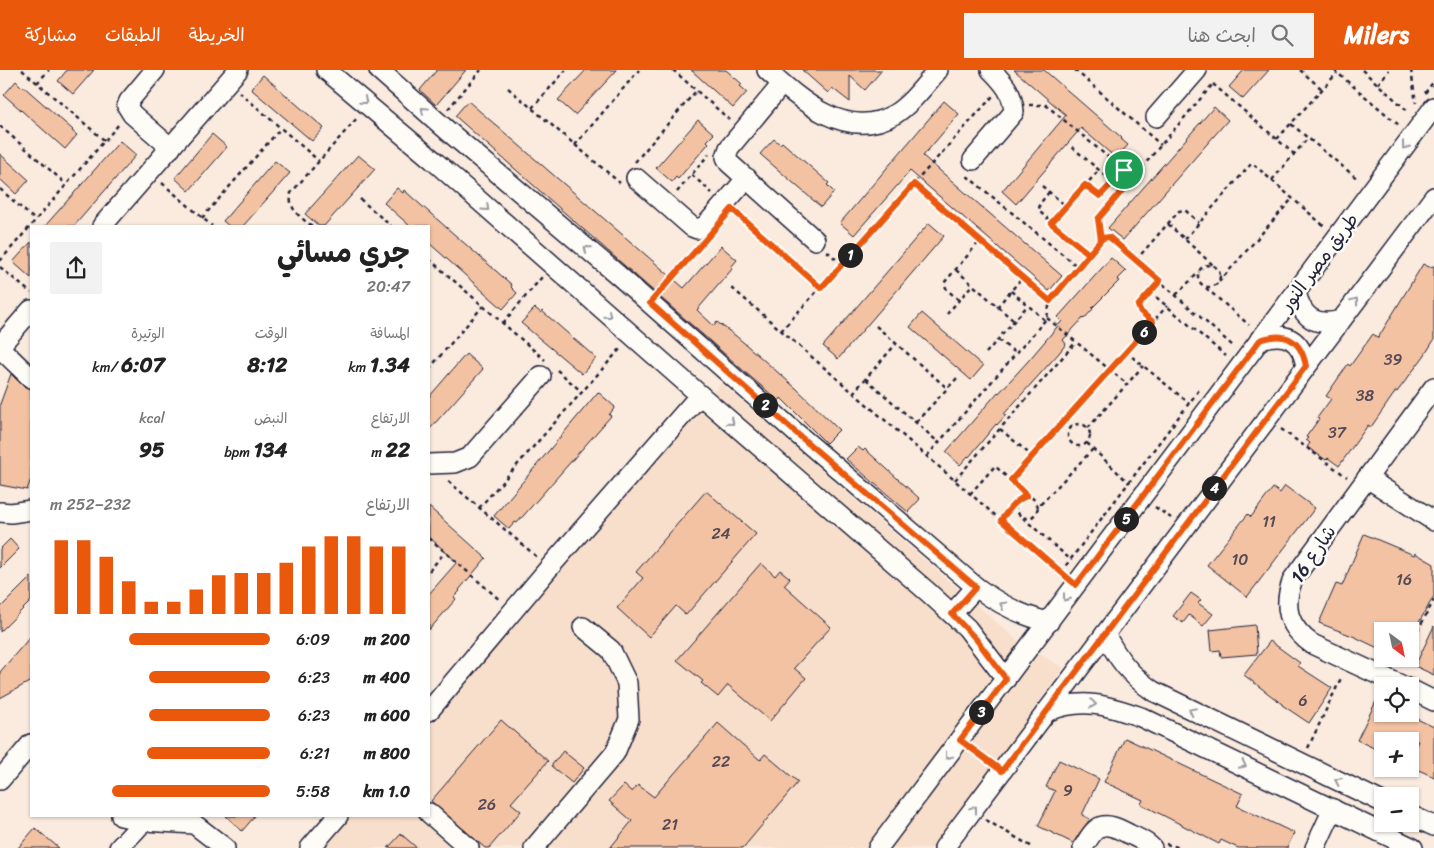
<!DOCTYPE html>
<html lang="ar">
<head>
<meta charset="utf-8">
<style>
	body { margin:0; font-family:Sriracha,"Playpen Sans Arabic",sans-serif; background:#f2f2f2; color:#222; direction:rtl; height:100vh; display:flex; flex-direction:column; font-size:19px; white-space:nowrap }
	* { box-sizing:border-box; margin:0 }
	p { font-size:16px; color:#767676 }
	.icon { flex:none; width:28px; height:28px; fill:none; stroke:currentColor; stroke-width:2; stroke-linecap:round; stroke-linejoin:round }
	.map { position:relative; flex:1; overflow:hidden; direction:ltr }
	.sheet { position:absolute; left:30px; top:155px; width:400px; height:592px; display:flex; flex-direction:column; background:#fff; border-radius:0px; box-shadow:0 1px 4px #0004; direction:rtl }
	.sheet>* { flex:none }
	.needle { width:32px; rotate:147deg }
	.controls { position:absolute; left:1374px; top:552px; display:grid; gap:10px }
	.controls a { display:grid; place-items:center; width:45px; height:45px; border-radius:0px; background:#fff; box-shadow:0 1px 4px #0004; font-size:25px }
	.pin { position:absolute; display:grid; place-items:center; width:42px; height:42px; color:#fff; margin:-21px; border:2px solid #fff; border-radius:50%; box-shadow:0 1px 5px #0007 }
	.km { position:absolute; width:25px; height:25px; margin:-12px; border-radius:50%; background:#222; color:#fff; font-size:14px; line-height:25px; text-align:center }
	.round { display:grid; place-items:center; flex:none; width:52px; height:52px; border-radius:0px; background:#f2f2f2 }
	.summary { display:flex; align-items:center; justify-content:space-between; height:85px; padding:0 20px }
	h1 { font-size:28px; font-weight:700; line-height:38px }
	.figures { display:grid; grid-template-columns:repeat(3,1fr); gap:8px; height:85px; padding:5px 20px }
	.figures div { display:grid; align-content:center }
	.figures b { font-size:21px; font-weight:700 }
	.figures small { font-size:14px; font-weight:400 }
	.figures p { font-size:14px }
	.chart { height:140px; padding:10px 20px }
	.chart p { display:flex; justify-content:space-between }
	.chart svg { width:100%; height:90px; margin-top:5px; stroke:#ea580c; stroke-width:6 }
	ul { padding:0 20px; list-style:none; font-size:16px }
	li { display:grid; grid-template-columns:80px 60px 1fr; align-items:center; height:38px }
	li i { height:12px; border-radius:6px; background:#ea580c }
	header { display:flex; align-items:center; gap:30px; box-sizing:border-box; height:70px; padding:0 25px; background:#ea580c; color:#fff }
	header strong { font-size:24px }
	nav { display:flex; gap:28px; margin-inline-start:auto; font-size:18px }
	.search { width:350px; height:45px; background:#f2f2f2; display:flex; align-items:center; gap:12px; box-sizing:border-box; padding:0 18px; border-radius:0px; color:#767676; font-size:19px }
	.map>svg:first-child { display:block }
	.built { fill:#f8dfcc }
	.building { fill:#f3c2a3; stroke:#22223b }
	.lines { fill:none; stroke-linecap:round; stroke-linejoin:round }
	.minor-casing { stroke:#22223b; stroke-width:22 }
	.path { stroke:#22223b; stroke-width:2.5; stroke-dasharray:4 4; stroke-linecap:butt }
	.minor { stroke:#fdfcf7; stroke-width:19 }
	.oneway { stroke:#9a9aa2 }
	.route-casing { stroke:#fff; stroke-width:10 }
	.route { stroke:#ea580c; stroke-width:6 }
	.labels { text-anchor:middle; dominant-baseline:central; stroke-width:5; stroke-linejoin:round; paint-order:stroke }
	.number-label { font-size:16px; fill:#564a55 }
	.street-label { font-size:19px; fill:#22223b; stroke:#fdfcf7 }
</style>
</head>
<body>
<header>
<strong>Milers</strong>
<div class="search"><svg class="icon" aria-label="search" viewBox="0 0 24 24"><circle cx="10" cy="10" r="6"/><path d="M15 15l6 6"/></svg>ابحث هنا</div>
<nav><a>الخريطة</a><a>الطبقات</a><a>مشاركة</a></nav>
</header>
<div class="map">
<svg width="1434" height="778" viewBox="0 0 1434 778">
	<rect width="100%" height="100%" fill="#faebde"/>
	<filter id="ink" filterUnits="userSpaceOnUse"><feTurbulence type="fractalNoise" baseFrequency=".02" numOctaves="2"/><feDisplacementMap in="SourceGraphic" scale="10" xChannelSelector="R" yChannelSelector="G"/><feConvolveMatrix kernelMatrix="1 2 1 2 8 2 1 2 1" color-interpolation-filters="sRGB"/></filter>
	<g filter="url(#ink)">
		<!-- built -->
		<polygon class="built" points="721,313 1017,570 1063,598 937,778 316,778 344,746 429,746 429,649"/>
		<!-- building -->
		<g class="building">
			<polygon points="67,0 94,0 73,24 58,11"/>
			<polygon points="437,0 466,0 436,35 420,20"/>
			<polygon points="586,0 617,0 575,45 558,30"/>
			<polygon points="691,0 726,0 742,14 740,16 747,22 733,38"/>
			<polygon points="802,0 882,0 865,20 850,6 850,32 832,18 828,23"/>
			<polygon points="1014,0 1044,0 1122,68 1121,69 1128,75 1116,88 1081,58 1016,134 1002,121 1066,45"/>
			<polygon points="1244,0 1269,0 1243,29 1229,17"/>
			<polygon points="263,5 324,58 312,71 251,19"/>
			<polygon points="16,11 22,17 23,16 73,60 72,61 77,65 65,79 4,25"/>
			<polygon points="468,31 684,218 721,176 737,190 731,197 733,198 697,240 714,256 717,252 736,266 797,319 839,360 826,373 781,328 779,331 753,309 455,46"/>
			<polygon points="944,31 959,44 923,86 1062,206 1049,221 910,101 854,165 840,153"/>
			<polygon points="1214,37 1228,50 1123,170 1108,158"/>
			<polygon points="698,50 714,64 707,71 709,73 678,109 676,107 672,112 656,98"/>
			<polygon points="212,64 227,77 189,121 175,108"/>
			<polygon points="774,69 780,74 782,72 829,113 827,115 834,122 821,137 760,84"/>
			<polygon points="120,71 136,85 74,156 45,156"/>
			<polygon points="0,84 29,110 16,124 0,109"/>
			<polygon points="358,85 375,99 324,156 319,156 305,144"/>
			<polygon points="275,91 290,103 243,156 229,156 223,151"/>
			<polygon points="397,118 403,123 404,120 414,129 512,215 511,217 517,223 503,239 429,173 429,156 410,156 384,133"/>
			<polygon points="929,153 944,166 838,289 823,276"/>
			<polygon points="31,172 31,208 13,192"/>
			<polygon points="1111,188 1126,201 1117,210 1119,211 1092,238 1093,239 1084,249 1083,248 1063,270 1066,274 1059,283 1004,344 1006,345 997,355 996,354 969,387 968,386 960,395 946,382 998,322 999,323 1029,290 1062,251 1058,247"/>
			<polygon points="1423,194 1429,197 1434,196 1434,270 1424,286 1397,322 1396,321 1371,357 1368,355 1339,396 1328,388 1326,390 1307,377 1310,373 1306,370 1308,368 1306,367 1319,349 1317,348 1331,329 1326,326 1348,294 1350,296 1373,264 1378,268"/>
			<polygon points="535,238 541,243 542,241 596,288 582,304 521,253"/>
			<polygon points="922,243 983,296 971,310 910,257"/>
			<polygon points="466,284 483,299 429,360 429,327"/>
			<polygon points="11,304 23,316 31,319 31,409 27,420 0,415 0,334"/>
			<polygon points="598,322 615,337 609,345 611,346 517,453 515,452 509,459 494,446"/>
			<polygon points="858,377 863,381 865,379 920,429 908,442 846,389"/>
			<polygon points="1285,416 1315,438 1247,527 1207,495 1248,444 1251,447 1273,418 1280,423"/>
			<polygon points="706,421 756,464 686,545 676,536 649,567 617,538 643,508 636,502"/>
			<polygon points="429,437 486,488 459,520 460,521 454,527 456,529 429,560 429,524 457,492 429,467"/>
			<polygon points="1364,464 1414,485 1415,483 1434,494 1434,526 1414,561 1382,561 1382,580 1355,567 1319,553 1336,514 1342,516"/>
			<polygon points="10,469 19,479 0,498 0,479"/>
			<polygon points="761,493 775,506 780,500 790,508 784,515 831,557 794,598 806,608 770,651 728,615 718,627 701,613 703,611 677,590"/>
			<polygon points="31,507 31,531 0,562 0,538"/>
			<polygon points="1191,523 1201,530 1198,533 1213,544 1203,556 1189,545 1183,553 1173,546"/>
			<polygon points="1255,555 1257,584 1221,587 1220,580 1212,581 1210,560"/>
			<polygon points="1434,556 1434,605 1415,596"/>
			<polygon points="31,566 31,611 0,628 0,602"/>
			<polygon points="1270,571 1300,593 1298,596 1332,618 1309,653 1282,635 1282,634 1244,605"/>
			<polygon points="1382,619 1382,644 1406,644 1434,657 1434,707 1410,696 1410,688 1418,671 1382,671 1382,682 1357,670"/>
			<polygon points="501,650 548,691 511,733 521,741 489,778 485,778 431,731"/>
			<polygon points="718,653 760,690 765,684 798,712 743,778 610,778 632,751 609,731 624,715 632,722 638,715 654,727"/>
			<polygon points="1125,668 1243,724 1237,736 1294,763 1287,778 1238,778 1221,770 1219,774 1141,734 1143,730 1104,712"/>
			<polygon points="563,681 584,698 572,713 551,696"/>
			<polygon points="1059,690 1099,709 1082,745 1090,749 1073,773 1038,756 1055,721 1046,717"/>
			<polygon points="226,746 255,746 242,761"/>
			<polygon points="35,758 59,778 18,778"/>
			<polygon points="401,764 417,778 388,778"/>
		</g>
		<g class="lines">
			<!-- minor casing -->
			<g class="minor-casing">
				<g id="minor">
					<polyline points="155,0 129,31 127,36 132,44 171,78"/>
					<polyline points="326,0 433,90 700,325 929,523 967,558 1006,609"/>
					<path d="M379,0l69,61 170,144 177,157 181,155c23,17 45,29 73,35"/>
					<path d="M767,0c34,31 80,72 128,44 17,-11 30,-29 43,-44"/>
					<polyline points="782,14 729,78 726,87 729,93 815,170"/>
					<polyline points="1156,47 1197,0"/>
					<path d="M973,90l41,-48c-1,-19 -10,-29 -23,-42"/>
					<polyline points="636,108 692,157 697,159 705,156 747,108"/>
					<polyline points="102,156 238,0"/>
					<path d="M1296,222c6,26 19,35 45,28"/>
					<path d="M1260,269c26,-8 41,0 46,27"/>
					<polyline points="0,276 31,240"/>
					<polyline points="0,278 31,308"/>
					<polyline points="429,394 455,393 470,387 541,306"/>
					<polyline points="1367,408 1434,451"/>
					<polyline points="0,442 11,443 31,440"/>
					<polyline points="952,544 976,517"/>
					<path d="M1105,564c13,25 25,41 48,57l229,111"/>
					<path d="M1403,616l-91,-42c-24,-17 -30,-37 -19,-65l141,-192"/>
					<polyline points="1410,619 1434,631"/>
					<polyline points="429,641 549,498 700,325"/>
					<path d="M1046,642c36,-15 61,-7 95,5l272,131"/>
					<polyline points="0,710 31,674"/>
					<polyline points="429,743 469,778"/>
					<polyline points="1410,745 1434,756"/>
					<polyline points="121,746 144,751 194,754 225,778"/>
					<polyline points="119,778 144,751"/>
					<polyline points="310,778 338,746"/>
					<polyline points="534,778 615,683 629,649 627,613 611,580 583,557"/>
					<polyline points="878,778 1296,222 1434,37"/>
					<polyline points="944,778 1434,127"/>
					<path d="M1083,778c14,-25 20,-28 46,-14 8,4 17,7 23,14"/>
					<polyline points="1315,778 1333,739"/>
				</g>
			</g>
			<!-- path -->
			<g class="path">
				<polyline points="22,0 104,70"/>
				<polyline points="673,0 731,51"/>
				<polyline points="1075,0 1161,75"/>
				<polyline points="1300,0 1322,19"/>
				<polyline points="1334,0 1400,56"/>
				<polyline points="1362,0 1409,42"/>
				<polyline points="1411,0 1416,33"/>
				<polyline points="37,13 49,0"/>
				<polyline points="1213,14 1294,84"/>
				<polyline points="1378,14 1389,0"/>
				<polyline points="508,18 620,113"/>
				<polyline points="239,22 319,91"/>
				<polyline points="1425,23 1434,11"/>
				<polyline points="1029,35 1046,35 1133,108"/>
				<polyline points="532,38 566,0"/>
				<polyline points="448,39 481,0"/>
				<polyline points="1291,54 1359,110"/>
				<polyline points="0,56 66,114"/>
				<polyline points="1277,69 1337,3"/>
				<polyline points="575,75 639,0"/>
				<polyline points="1072,77 1113,112"/>
				<polyline points="635,92 696,21"/>
				<polyline points="692,105 712,123"/>
				<polyline points="967,106 1078,197"/>
				<polyline points="1272,110 1308,68"/>
				<polyline points="162,113 212,156"/>
				<polyline points="914,115 1050,231"/>
				<polyline points="1085,115 1100,126 1124,101"/>
				<polyline points="1042,116 1066,136"/>
				<polyline points="0,119 35,150"/>
				<polyline points="677,122 709,84"/>
				<polyline points="1049,122 1039,135 1040,142 1089,184"/>
				<polyline points="360,129 391,156"/>
				<polyline points="737,144 821,217"/>
				<polyline points="202,148 281,58"/>
				<polyline points="1052,153 1099,100"/>
				<polyline points="1168,154 1214,196"/>
				<path d="M312,156c-12,-9 -24,-17 -21,-33l67,-76"/>
				<polyline points="1101,169 1107,167 1111,168 1233,276"/>
				<polyline points="1185,169 1252,93 1324,156"/>
				<polyline points="827,181 841,194"/>
				<polyline points="429,189 545,290"/>
				<polyline points="1136,190 1179,141 1185,140 1199,153"/>
				<polyline points="0,191 120,53"/>
				<circle cx="1209" cy="206" r="11"/>
				<polyline points="0,197 31,223"/>
				<polyline points="956,200 1014,251"/>
				<polyline points="1219,212 1292,129"/>
				<polyline points="732,218 1062,503"/>
				<polyline points="1206,218 1249,255"/>
				<polyline points="660,221 701,174"/>
				<polyline points="1011,221 1045,250"/>
				<polyline points="1150,222 1226,286"/>
				<polyline points="1176,225 1199,202"/>
				<polyline points="959,230 947,220 944,213 980,171"/>
				<polyline points="997,237 1022,208"/>
				<polyline points="947,244 972,215"/>
				<polyline points="1047,248 1127,314"/>
				<polyline points="1153,252 1140,241 1139,236 1160,211"/>
				<polyline points="503,253 542,207"/>
				<polyline points="876,256 947,318"/>
				<polyline points="781,261 993,26"/>
				<polyline points="998,270 1016,283"/>
				<polyline points="1126,282 1189,333"/>
				<polyline points="986,283 1028,235"/>
				<polyline points="429,299 483,236"/>
				<polyline points="557,300 582,322"/>
				<polyline points="866,309 938,372"/>
				<polyline points="853,323 896,274"/>
				<polyline points="1065,350 1072,356"/>
				<polyline points="916,352 958,307"/>
				<circle cx="1079" cy="365" r="11"/>
				<polyline points="1088,358 1143,296"/>
				<polyline points="1000,359 1032,386"/>
				<polyline points="1281,359 1347,407"/>
				<polyline points="1087,373 1129,413"/>
				<polyline points="927,386 1047,248 1050,231 1101,169 1098,149 1213,14"/>
				<polyline points="955,410 1076,272"/>
				<polyline points="1011,410 1167,236"/>
				<polyline points="448,411 537,487"/>
				<polyline points="970,424 995,396 1027,426"/>
				<path d="M1038,437c-2,-8 -9,-14 -18,-9 -15,11 12,34 18,9l55,-58"/>
				<polyline points="1155,437 1171,448"/>
				<polyline points="479,438 621,278"/>
				<polyline points="1023,448 1071,490"/>
				<polyline points="1001,450 1016,432"/>
				<polyline points="429,468 501,531"/>
				<polyline points="429,501 445,482"/>
				<polyline points="1061,502 1199,320"/>
				<polyline points="1410,575 1434,530"/>
				<polyline points="1399,596 1403,589"/>
				<polyline points="1308,678 1342,606"/>
				<polyline points="973,680 989,691"/>
				<polyline points="986,750 1034,778"/>
				<polyline points="1166,774 1181,778"/>
			</g>
			<!-- minor -->
			<use href="#minor" class="minor"/>
		</g>
		<!-- one-way arrows -->
		<defs><path id="oneway-chevron" d="M-2-3.5L2.5 0L-2 3.5" fill="none" stroke-width="1.6" stroke-linecap="round" stroke-linejoin="round" transform="scale(1.25)"/></defs>
		<g class="oneway">
			<use href="#oneway-chevron" transform="translate(364 31) rotate(40)"/>
			<use href="#oneway-chevron" transform="translate(424 40) rotate(-138)"/>
			<use href="#oneway-chevron" transform="translate(1405 76) rotate(127)"/>
			<use href="#oneway-chevron" transform="translate(486 138) rotate(42)"/>
			<use href="#oneway-chevron" transform="translate(587 179) rotate(-140)"/>
			<use href="#oneway-chevron" transform="translate(1355 231) rotate(-53)"/>
			<use href="#oneway-chevron" transform="translate(608 245) rotate(41)"/>
			<use href="#oneway-chevron" transform="translate(731 352) rotate(41)"/>
			<use href="#oneway-chevron" transform="translate(1066 528) rotate(127)"/>
			<use href="#oneway-chevron" transform="translate(1003 535) rotate(-151)"/>
			<use href="#oneway-chevron" transform="translate(1093 634) rotate(7)"/>
			<use href="#oneway-chevron" transform="translate(1192 641) rotate(-154)"/>
			<use href="#oneway-chevron" transform="translate(948 686) rotate(127)"/>
			<use href="#oneway-chevron" transform="translate(1243 695) rotate(26)"/>
			<use href="#oneway-chevron" transform="translate(1338 711) rotate(-155)"/>
			<use href="#oneway-chevron" transform="translate(974 739) rotate(-53)"/>
		</g>
	</g>
	<g class="lines" filter="url(#ink)">
		<!-- route casing -->
		<g class="route-casing">
			<path id="route" d="M1124,100l9,8 -35,41 3,21 -51,61 -136,-117 -93,104 -89,-79 -82,94 145,129 181,155 -24,27 24,25 30,40 -46,61 42,31 304,-405c-5,-26 -20,-35 -46,-26l-184,245 -75,-65c7,-9 15,-21 26,-24l-16,-16 142,-158 -13,-11 -2,-5 22,-25 -51,-44 -6,1 -2,2 -12,14 -38,-31 34,-38 15,11 24,-26"/>
		</g>
		<!-- route -->
		<use href="#route" class="route"/>
	</g>
	<g class="labels">
		<!-- number labels -->
		<g class="number-label">
			<text x="1393" y="289">39</text>
			<text x="1365" y="325">38</text>
			<text x="1337" y="362">37</text>
			<text x="1269" y="451">11</text>
			<text x="721" y="463">24</text>
			<text x="1240" y="489">10</text>
			<text x="1404" y="509">16</text>
			<text x="1303" y="630">6</text>
			<text x="721" y="691">22</text>
			<text x="1068" y="720">9</text>
			<text x="487" y="734">26</text>
			<text x="670" y="754">21</text>
		</g>
		<!-- street labels -->
		<g class="street-label">
			<text transform="translate(1319 192) rotate(-53)">طريق مصر النور</text>
			<text transform="translate(1313 484) rotate(-56)">شارع 16</text>
		</g>
	</g>
</svg>
<div class="controls">
<a><svg class="needle" viewBox="-14 -14 28 28"><path d="M0-13l5 13h-10z" fill="#e53935"/><path d="M0 13l5-13h-10z" fill="#767676"/></svg></a>
<a><svg class="icon" aria-label="locate" viewBox="0 0 24 24"><circle cx="12" cy="12" r="6"/><path d="M12 2v4M12 18v4M2 12h4M18 12h4"/></svg></a>
<a>+</a>
<a>−</a>
</div>
<div class="pin" style="left:1124px;top:100px;background:#1e9e55"><svg class="icon" aria-label="arrive" viewBox="0 0 24 24"><path d="M6 21V4h12l-3 4 3 4H6"/></svg></div>
<b class="km" style="left:850px;top:185px">1</b>
<b class="km" style="left:765px;top:335px">2</b>
<b class="km" style="left:981px;top:642px">3</b>
<b class="km" style="left:1214px;top:418px">4</b>
<b class="km" style="left:1126px;top:449px">5</b>
<b class="km" style="left:1144px;top:262px">6</b>
<section class="sheet">
<div class="summary"><div><h1>جري مسائي</h1><p>20:47</p></div><a class="round"><svg class="icon" aria-label="share" viewBox="0 0 24 24"><path d="M12 15V3M7 8l5-5 5 5M5 13v7h14v-7"/></svg></a></div>
<div class="figures">
<div><p>المسافة</p><b>1.34<small> km</small></b></div>
<div><p>الوقت</p><b>8:12</b></div>
<div><p>الوتيرة</p><b>6:07<small> /km</small></b></div>
</div>
<div class="figures">
<div><p>الارتفاع</p><b>22<small> m</small></b></div>
<div><p>النبض</p><b>134<small> bpm</small></b></div>
<div><p>kcal</p><b>95</b></div>
</div>
<div class="chart"><p><span>الارتفاع</span>232–252 m</p>
<svg viewBox="0 0 160 44" preserveAspectRatio="none"><path d="M5 44V8M15 44V8M25 44V16M35 44V28M45 44V38M55 44V38M65 44V32M75 44V25M85 44V24M95 44V24M105 44V19M115 44V11M125 44V6M135 44V6M145 44V11M155 44V11"/></svg>
</div>
<ul>
<li><b>200 m</b>6:09<i style="width:64%"></i></li>
<li><b>400 m</b>6:23<i style="width:55%"></i></li>
<li><b>600 m</b>6:23<i style="width:55%"></i></li>
<li><b>800 m</b>6:21<i style="width:56%"></i></li>
<li><b>1.0 km</b>5:58<i style="width:72%"></i></li>
</ul>
</section>
</div>
</body>
</html>
